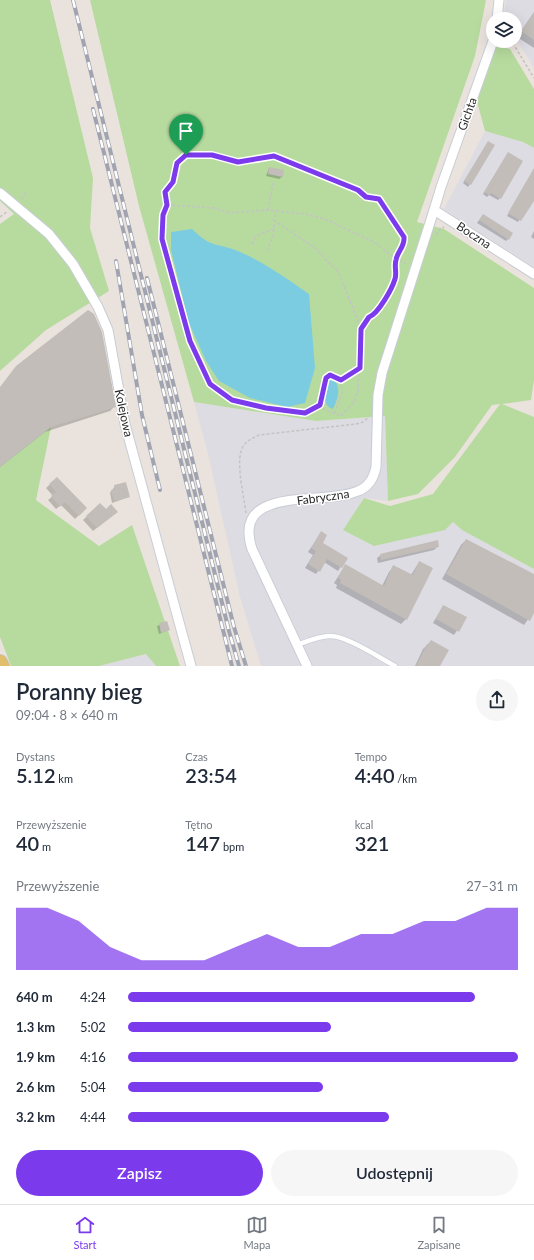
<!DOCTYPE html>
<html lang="pl">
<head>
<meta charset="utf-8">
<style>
	body { margin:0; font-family:Lato,sans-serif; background:#f6f6f7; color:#1f2937; height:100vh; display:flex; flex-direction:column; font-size:15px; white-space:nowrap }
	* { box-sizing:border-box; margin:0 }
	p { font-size:13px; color:#747a83 }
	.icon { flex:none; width:22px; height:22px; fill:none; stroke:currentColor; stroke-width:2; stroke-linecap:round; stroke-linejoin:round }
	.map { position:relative; height:666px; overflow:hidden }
	.panel { display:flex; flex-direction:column; background:#fff; flex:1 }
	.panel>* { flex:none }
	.tools { position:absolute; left:486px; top:12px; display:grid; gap:8px }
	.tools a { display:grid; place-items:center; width:36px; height:36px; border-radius:50%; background:#fff; box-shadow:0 4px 16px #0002; font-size:20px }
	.pin { position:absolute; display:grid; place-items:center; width:34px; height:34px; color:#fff; margin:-41px -17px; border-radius:50% 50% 50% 0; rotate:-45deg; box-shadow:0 0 4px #0007 }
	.pin .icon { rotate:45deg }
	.round { display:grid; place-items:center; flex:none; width:42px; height:42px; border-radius:21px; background:#f6f6f7 }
	.summary { display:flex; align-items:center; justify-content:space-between; height:68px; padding:0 16px }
	h1 { font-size:22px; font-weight:600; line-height:30px }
	.metrics { display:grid; grid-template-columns:repeat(3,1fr); gap:6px; height:68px; padding:4px 16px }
	.metrics div { display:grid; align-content:center }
	.metrics b { font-size:20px; font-weight:600 }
	.metrics small { font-size:11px; font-weight:400 }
	.metrics p { font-size:11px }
	.chart { height:112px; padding:8px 16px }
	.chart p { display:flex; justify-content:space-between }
	.chart svg { width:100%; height:72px; margin-top:4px; fill:#7c3aed; opacity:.7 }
	.button { display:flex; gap:8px; margin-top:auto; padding:8px 16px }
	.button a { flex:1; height:46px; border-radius:24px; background:#7c3aed; color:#fff; font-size:16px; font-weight:600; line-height:46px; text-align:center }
	.button a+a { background:#f6f6f7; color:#1f2937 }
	ul { padding:0 16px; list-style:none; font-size:13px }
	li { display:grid; grid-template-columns:64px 48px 1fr; align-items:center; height:30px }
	li i { height:10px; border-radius:5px; background:#7c3aed }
	.menu { display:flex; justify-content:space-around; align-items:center; height:56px; border-top:1px solid #e0e1e3; background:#fff; font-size:11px; color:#747a83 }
	.menu a { display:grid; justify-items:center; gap:2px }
	.menu .selected { color:#7c3aed }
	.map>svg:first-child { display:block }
	.industrial { fill:#dedce3 }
	.green { fill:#b7db9f }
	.water { fill:#7bcce1 }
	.shadow { fill:#0003 }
	.building { fill:#c2bdb9 }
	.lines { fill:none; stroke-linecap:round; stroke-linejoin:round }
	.service-casing { stroke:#c8ccd5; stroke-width:6 }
	.minor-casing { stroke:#c8ccd5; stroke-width:11 }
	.primary-casing { stroke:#c3c3c3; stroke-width:16 }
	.path { stroke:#c3c3c3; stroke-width:1.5; stroke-dasharray:3 2; stroke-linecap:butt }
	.service { stroke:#fff; stroke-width:4.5 }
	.minor { stroke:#fff; stroke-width:9 }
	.primary { stroke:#e1be6b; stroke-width:14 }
	.rail-casing { stroke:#a0a4b1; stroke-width:4 }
	.rail { stroke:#fff; stroke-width:2.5; stroke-dasharray:8; stroke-linecap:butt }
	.route-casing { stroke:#fff; stroke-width:8 }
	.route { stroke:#7c3aed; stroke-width:5 }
	.labels { text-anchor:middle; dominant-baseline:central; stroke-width:3; stroke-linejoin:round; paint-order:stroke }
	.street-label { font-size:12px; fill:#292929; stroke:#fff }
</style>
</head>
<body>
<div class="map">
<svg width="534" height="666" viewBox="0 0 534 666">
	<rect width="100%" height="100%" fill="#eae3dd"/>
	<!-- industrial -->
	<g class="industrial">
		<polygon points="506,0 534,0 534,68 518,42 514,41 515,19 503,19"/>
		<polygon points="485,131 523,142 534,148 534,267 444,209"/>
		<polygon points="194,402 316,421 385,416 388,501 364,498 344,530 453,522 462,530 534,569 534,666 261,666 240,597 208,454"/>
		<polygon points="146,654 156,666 99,666"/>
	</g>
	<!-- green -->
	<g class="green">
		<polygon points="0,0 50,0 93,178 90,228 109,291 46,330 0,371 0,224 14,214 0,201"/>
		<polygon points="90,0 486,0 475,56 417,222 444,229 534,288 534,380 531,400 502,404 534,417 534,569 462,530 453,522 445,530 374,546 343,530 364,498 390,506 433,494 500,404 492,405 455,457 418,494 388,501 385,416 316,421 194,402 139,206"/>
		<polygon points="497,45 510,49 534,89 534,148 523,142 485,131 476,98"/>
		<polygon points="51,427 36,500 99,546 132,525 180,666 156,666 146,654 99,666 11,666 0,637 0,466"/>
	</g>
	<!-- water -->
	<g class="water">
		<path d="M192,229c21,21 26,13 48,23 25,11 46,26 69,42l6,74 -10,35 -18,4 -37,-9 -31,-17 -13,-20 -17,-38 -18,-73v-18z"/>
		<path d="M330,380l6,2c5,9 1,18 -3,27 -13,-4 -6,-19 -3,-29z"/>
	</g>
	<!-- shadow -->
	<g class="shadow">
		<polygon points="534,12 534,48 517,37"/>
		<polygon points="488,142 470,184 468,187 463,183"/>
		<polygon points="508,153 500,198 498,200 489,195 487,197 483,194"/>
		<polygon points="269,168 283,171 282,177 279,179 266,176"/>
		<polygon points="534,169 534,198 518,222 507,216"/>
		<polygon points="483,215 508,239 506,241 477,223"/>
		<polygon points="534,231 534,239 531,237"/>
		<polygon points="0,387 115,406 110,411 45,432 0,467"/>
		<polygon points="57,478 86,508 75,519 61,505 56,509 48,500 53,496 46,488"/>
		<polygon points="115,486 129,497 112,503 110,493"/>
		<polygon points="100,504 113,515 93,531 83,520"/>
		<polygon points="321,533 322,543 346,558 338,571 324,562 316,574 305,568 313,555 308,552"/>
		<polygon points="466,540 534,576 534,611 524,625 442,579 461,545"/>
		<polygon points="438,546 434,550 378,563 377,558 381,555"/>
		<polygon points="419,562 406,619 401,624 336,588 337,585 334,583 345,566 382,586 389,572 393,567 411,575"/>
		<polygon points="443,606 465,618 454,635 433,623"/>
		<polygon points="167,622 169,630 159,634 157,626"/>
		<polygon points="431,641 439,666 415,666 423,649"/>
	</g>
	<!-- building -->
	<g class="building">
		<polygon points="534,13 534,40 521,31"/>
		<polygon points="488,141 495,145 471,185 464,181"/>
		<polygon points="508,152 523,161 501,199 491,193 490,195 484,192"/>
		<polygon points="269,167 284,170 283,177 268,174"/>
		<polygon points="534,168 534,201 521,221 508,213"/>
		<polygon points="483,214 513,233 509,240 479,220"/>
		<polygon points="88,310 94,314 102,332 116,407 51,427 0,467 0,387 16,366"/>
		<polygon points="57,477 87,508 79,516 65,502 60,507 51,496 56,492 49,484"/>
		<polygon points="126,482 130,497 114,501 111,490 115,489 114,485"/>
		<polygon points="100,503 106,509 111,504 118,512 97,528 86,516"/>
		<polygon points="321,531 327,535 323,543 348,558 342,568 327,559 320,572 308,564 316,551 311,548"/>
		<polygon points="466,539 534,574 534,613 530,621 446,574"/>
		<polygon points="438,540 439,547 381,560 380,554"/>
		<polygon points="419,561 433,568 407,620 340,583 341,580 338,578 345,564 384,586 393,565 413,575"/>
		<polygon points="443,605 467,617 459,632 436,619"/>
		<polygon points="167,621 170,630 161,633 159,623"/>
		<polygon points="431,640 449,650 440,666 416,666 427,644 428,645"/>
	</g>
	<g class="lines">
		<!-- service casing -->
		<g class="service-casing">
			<path id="service" d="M297,645c11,-4 22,-9 33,-9 15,-1 50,22 65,30"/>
		</g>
		<!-- minor casing -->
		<g class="minor-casing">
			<g id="minor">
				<polyline points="497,19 499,0"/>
				<polyline points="493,41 441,187 434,210 534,274"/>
				<polyline points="0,193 49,234 73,264 98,307 108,330 125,424 191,666"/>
				<path d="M307,666l-55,-117c-21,-65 72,-43 106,-58 11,-4 16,-14 18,-24l2,-72 4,-22 52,-163"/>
			</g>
		</g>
		<!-- primary casing -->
		<g class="primary-casing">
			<polyline id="primary" points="0,662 2,666"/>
		</g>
		<!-- path -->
		<g class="path">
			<polyline points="502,42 514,45 534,78"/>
			<polyline points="21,199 27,191"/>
			<polyline points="167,205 214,208 230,213 268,210 306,214 327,220 376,243 396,259 407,264"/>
			<polyline points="268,210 273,183"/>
			<polyline points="0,217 8,211"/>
			<polyline points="273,220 315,248 339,273 361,329 358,392 354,402 341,416 324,409 320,405 326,378 330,375 341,380 360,368"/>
			<polyline points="436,235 440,229 444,227"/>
			<polyline points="252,244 256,236 273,229"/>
			<polyline points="267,251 273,236 276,211"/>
			<path d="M320,405l-15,8 -39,-5 -34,-8 -22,-16 -20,-43 -27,-102v-24l4,-10 -2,-13 8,-10 4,-19 9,-8h27l25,7 36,-6 84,34 8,7 13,2 25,38c1,10 -7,15 -8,23 -1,6 1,13 -1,19 -3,10 -17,35 -26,38l-8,12"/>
			<polyline points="335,413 342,393 341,380"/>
			<path d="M246,513c-2,-17 -12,-55 -2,-68 4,-5 9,-7 15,-10l97,-11 7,-2 6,-5"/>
		</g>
		<!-- service -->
		<use href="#service" class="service"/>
		<!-- minor -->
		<use href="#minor" class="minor"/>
		<!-- primary -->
		<use href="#primary" class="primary"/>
		<!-- rail casing -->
		<g class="rail-casing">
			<g id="rail">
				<polyline points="73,0 229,631 239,666"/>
				<polyline points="93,109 232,666"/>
				<polyline points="116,261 142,415 160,490"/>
				<polyline points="147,278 234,627 246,666"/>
			</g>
		</g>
		<!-- rail -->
		<use href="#rail" class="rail"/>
	</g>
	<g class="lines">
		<!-- route casing -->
		<g class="route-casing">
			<path id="route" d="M186,155h26l26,7 36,-6 84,34 8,7 13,2 25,38c1,10 -7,15 -8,23 -2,6 1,13 -1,19 -3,10 -17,35 -26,38l-8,12 -1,39 -19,12 -11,-5 -4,3 -6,27 -15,8 -39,-5 -34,-8 -22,-16 -20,-43 -28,-102 1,-24 4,-10 -2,-13 8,-10 4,-19z"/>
		</g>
		<!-- route -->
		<use href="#route" class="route"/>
	</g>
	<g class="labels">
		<!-- street labels -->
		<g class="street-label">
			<text transform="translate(467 114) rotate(-70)">Gichta</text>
			<text transform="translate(474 235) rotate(33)">Boczna</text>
			<text transform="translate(124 413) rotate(78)">Kolejowa</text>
			<text transform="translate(323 497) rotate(-8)">Fabryczna</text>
		</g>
	</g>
</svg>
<div class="tools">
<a><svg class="icon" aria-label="layers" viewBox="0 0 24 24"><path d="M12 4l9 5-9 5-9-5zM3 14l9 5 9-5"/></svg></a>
</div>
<div class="pin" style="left:186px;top:155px;background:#1e9e55"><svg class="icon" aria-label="arrive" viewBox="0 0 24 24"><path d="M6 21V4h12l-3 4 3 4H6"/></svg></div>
</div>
<section class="panel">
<div class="summary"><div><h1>Poranny bieg</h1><p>09:04 · 8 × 640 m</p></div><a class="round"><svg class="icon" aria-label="share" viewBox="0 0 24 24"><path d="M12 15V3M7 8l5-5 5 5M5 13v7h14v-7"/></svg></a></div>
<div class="metrics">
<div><p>Dystans</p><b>5.12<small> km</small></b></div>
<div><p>Czas</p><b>23:54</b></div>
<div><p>Tempo</p><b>4:40<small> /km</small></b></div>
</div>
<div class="metrics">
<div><p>Przewyższenie</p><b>40<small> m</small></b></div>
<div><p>Tętno</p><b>147<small> bpm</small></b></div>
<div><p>kcal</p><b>321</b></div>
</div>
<div class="chart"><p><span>Przewyższenie</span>27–31 m</p>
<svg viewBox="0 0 160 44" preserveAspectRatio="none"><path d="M0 44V6L10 6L20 14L30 30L40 38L50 38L60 38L70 30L80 22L90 30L100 30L110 22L120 22L130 14L140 14L150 6L160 6V44z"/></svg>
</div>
<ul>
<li><b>640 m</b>4:24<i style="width:89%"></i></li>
<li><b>1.3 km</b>5:02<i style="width:52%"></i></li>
<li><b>1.9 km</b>4:16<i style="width:100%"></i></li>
<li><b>2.6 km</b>5:04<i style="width:50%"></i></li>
<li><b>3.2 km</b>4:44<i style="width:67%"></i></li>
</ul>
<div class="button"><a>Zapisz</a><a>Udostępnij</a></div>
</section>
<nav class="menu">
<a class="selected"><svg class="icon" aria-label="home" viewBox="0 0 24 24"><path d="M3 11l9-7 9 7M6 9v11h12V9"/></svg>Start</a>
<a><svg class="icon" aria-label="map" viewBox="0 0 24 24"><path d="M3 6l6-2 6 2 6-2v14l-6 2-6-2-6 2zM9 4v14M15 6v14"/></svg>Mapa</a>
<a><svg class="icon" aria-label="saved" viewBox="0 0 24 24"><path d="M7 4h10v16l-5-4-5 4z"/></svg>Zapisane</a>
</nav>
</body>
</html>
